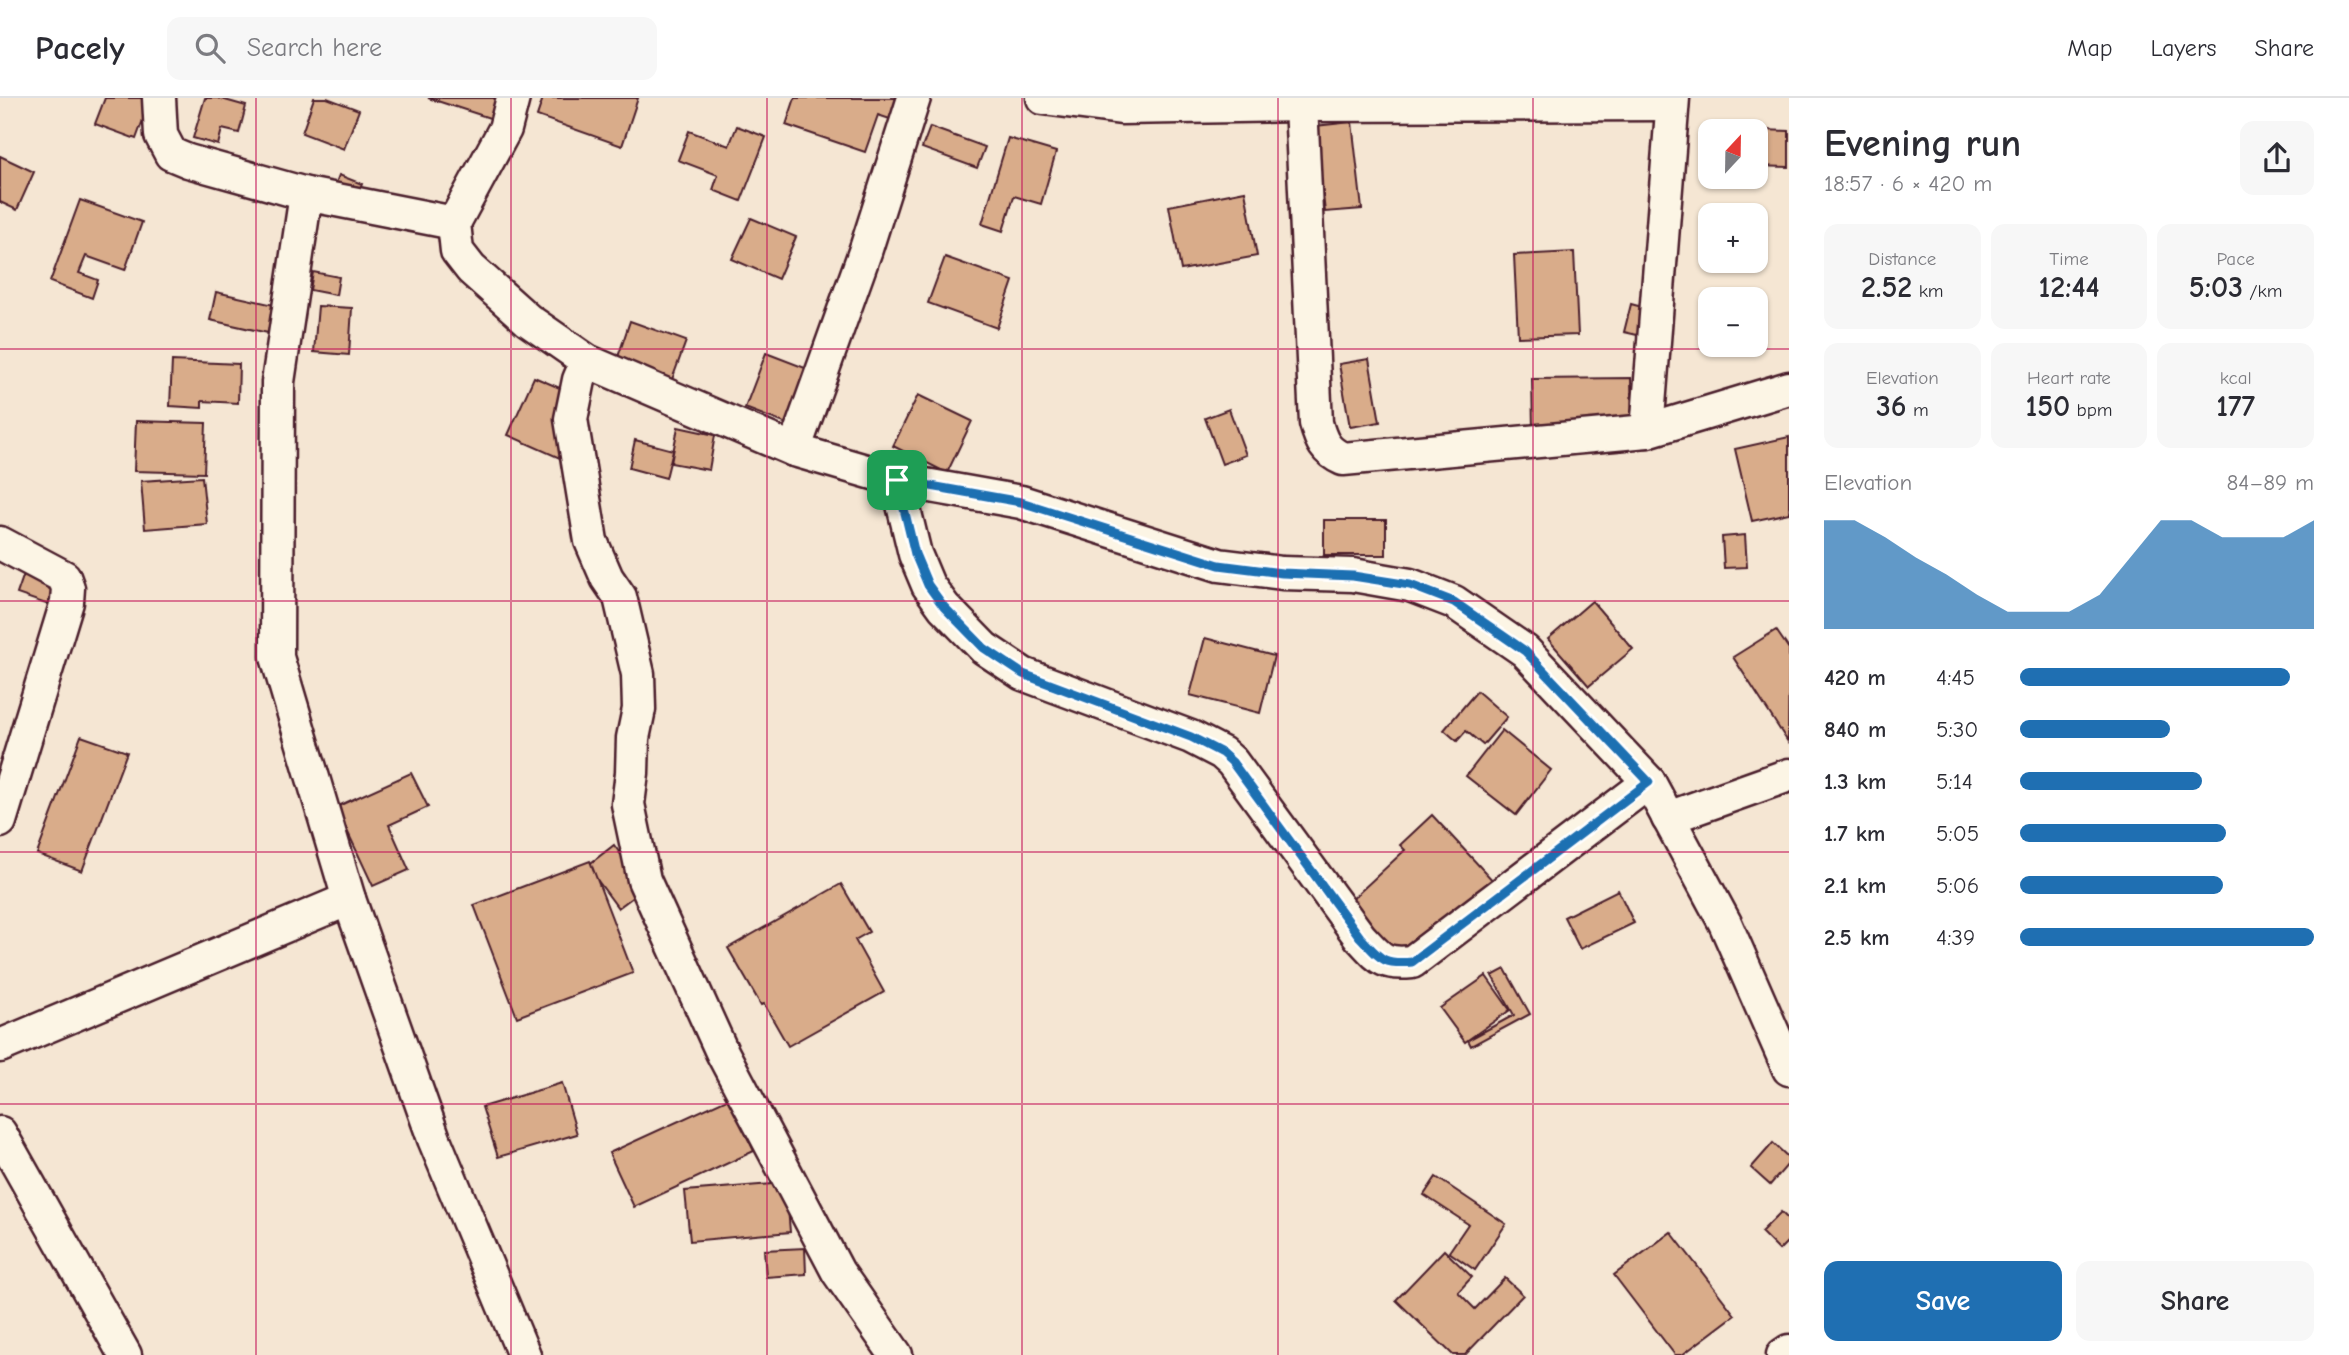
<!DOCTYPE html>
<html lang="en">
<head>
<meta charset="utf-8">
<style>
	body { margin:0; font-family:"Comic Neue",sans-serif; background:#f7f7f7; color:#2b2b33; height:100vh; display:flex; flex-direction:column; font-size:26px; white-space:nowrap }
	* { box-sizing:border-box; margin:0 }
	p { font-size:23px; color:#7c7c81 }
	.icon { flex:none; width:38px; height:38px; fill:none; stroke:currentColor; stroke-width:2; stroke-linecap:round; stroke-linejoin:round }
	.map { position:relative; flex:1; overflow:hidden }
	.side { display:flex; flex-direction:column; background:#fff; width:560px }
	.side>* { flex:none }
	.needle { width:46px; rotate:22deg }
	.fabs { position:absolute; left:1698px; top:21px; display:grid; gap:14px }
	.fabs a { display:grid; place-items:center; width:70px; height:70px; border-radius:14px; background:#fff; box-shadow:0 2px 5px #0004; font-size:35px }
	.pin { position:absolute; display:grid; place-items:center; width:60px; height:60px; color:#fff; margin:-30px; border-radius:14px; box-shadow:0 4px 10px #0006 }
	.round { display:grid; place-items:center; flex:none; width:74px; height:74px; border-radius:14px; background:#f7f7f7 }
	.head { display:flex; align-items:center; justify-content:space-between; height:119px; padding:0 35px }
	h1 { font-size:38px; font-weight:700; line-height:52px }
	.stats { display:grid; grid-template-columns:repeat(3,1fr); gap:10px; height:119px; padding:7px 35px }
	.stats div { display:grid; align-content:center; border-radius:14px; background:#f7f7f7; text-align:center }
	.stats b { font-size:30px; font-weight:700 }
	.stats small { font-size:19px; font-weight:400 }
	.stats p { font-size:19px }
	.chart { height:196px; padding:14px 35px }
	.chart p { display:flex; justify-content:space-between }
	.chart svg { width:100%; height:126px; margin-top:7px; fill:#1f6fb2; opacity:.7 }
	.action { display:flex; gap:14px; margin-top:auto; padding:14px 35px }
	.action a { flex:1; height:80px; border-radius:14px; background:#1f6fb2; color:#fff; font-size:28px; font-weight:700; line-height:80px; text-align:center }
	.action a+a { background:#f7f7f7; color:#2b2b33 }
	ul { padding:0 35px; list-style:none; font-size:23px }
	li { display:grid; grid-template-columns:112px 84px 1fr; align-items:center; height:52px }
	li i { height:18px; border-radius:9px; background:#1f6fb2 }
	header { display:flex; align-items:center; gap:42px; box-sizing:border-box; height:98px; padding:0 35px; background:#fff; border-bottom:2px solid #e1e1e2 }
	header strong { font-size:33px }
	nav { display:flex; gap:38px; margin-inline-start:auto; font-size:24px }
	.search { width:490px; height:63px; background:#f7f7f7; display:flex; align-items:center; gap:18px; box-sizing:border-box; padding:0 24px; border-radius:14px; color:#7c7c81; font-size:26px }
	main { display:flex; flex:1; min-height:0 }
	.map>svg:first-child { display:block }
	.building { fill:#d9ac8a; stroke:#4a1f2b; stroke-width:2 }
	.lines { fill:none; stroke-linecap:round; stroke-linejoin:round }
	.street-casing { stroke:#4a1f2b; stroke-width:37 }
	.street { stroke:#fcf5e5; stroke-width:32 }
	.route-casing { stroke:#fff; stroke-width:14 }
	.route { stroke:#1f6fb2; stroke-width:9 }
	.grid { fill:none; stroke:#c2185b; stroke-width:2; stroke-opacity:0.55 }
</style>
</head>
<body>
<header>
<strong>Pacely</strong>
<div class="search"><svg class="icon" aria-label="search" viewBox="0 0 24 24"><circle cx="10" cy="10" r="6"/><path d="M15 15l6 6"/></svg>Search here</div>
<nav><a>Map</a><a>Layers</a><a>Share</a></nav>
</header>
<main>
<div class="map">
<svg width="1789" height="1257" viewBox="0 0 1789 1257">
	<rect width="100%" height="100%" fill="#f5e6d3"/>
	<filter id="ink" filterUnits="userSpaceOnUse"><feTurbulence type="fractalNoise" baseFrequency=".0143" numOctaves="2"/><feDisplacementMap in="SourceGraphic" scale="14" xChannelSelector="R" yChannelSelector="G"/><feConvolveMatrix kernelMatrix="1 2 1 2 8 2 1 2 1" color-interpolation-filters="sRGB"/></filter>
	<g filter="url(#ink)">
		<!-- building -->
		<g class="building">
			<polygon points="105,0 151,0 136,41 95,26"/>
			<polygon points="205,0 218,0 246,8 239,35 222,31 218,47 193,40"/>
			<polygon points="314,0 327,0 359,12 344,51 302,35"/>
			<polygon points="428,0 506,0 499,23"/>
			<polygon points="543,0 638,0 622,48 537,18"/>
			<polygon points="795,0 905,0 911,28 878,17 865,54 786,27"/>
			<polygon points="1352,24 1362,111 1325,114 1315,28"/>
			<polygon points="737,28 766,39 741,103 713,92 718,77 678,62 689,33 729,48"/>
			<polygon points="930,29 985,49 977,70 922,50"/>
			<polygon points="1714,30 1789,33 1789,69 1755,68 1755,33 1714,33"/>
			<polygon points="1008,40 1056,54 1041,106 1014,98 1003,133 982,126"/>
			<polygon points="0,58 34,74 17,112 0,104"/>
			<polygon points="339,77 362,86 354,104 332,95"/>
			<polygon points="1245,93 1257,158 1181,172 1169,108"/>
			<polygon points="80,102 142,124 125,172 86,158 79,175 98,182 92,200 50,184"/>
			<polygon points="751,120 796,139 778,181 732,161"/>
			<polygon points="1574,154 1578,237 1518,239 1514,157"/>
			<polygon points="945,159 1013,183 997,230 928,205"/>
			<polygon points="313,174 339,179 336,197 310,192"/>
			<polygon points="216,194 274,207 268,235 210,222"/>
			<polygon points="1631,206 1653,212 1646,239 1624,234"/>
			<polygon points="318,208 352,210 349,257 314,254"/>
			<polygon points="630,223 686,243 670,287 615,268"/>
			<polygon points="766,255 813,273 792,328 745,310"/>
			<polygon points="1369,261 1380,324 1350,329 1339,266"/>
			<polygon points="172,263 239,266 238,305 202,303 202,310 170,308"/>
			<polygon points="534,279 588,302 562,361 508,337"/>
			<polygon points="1631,280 1632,331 1533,332 1532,281"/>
			<polygon points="918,297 972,323 947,375 893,348"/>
			<polygon points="1229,311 1246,357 1222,366 1205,320"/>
			<polygon points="136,323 206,325 204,375 134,373"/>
			<polygon points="678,329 715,337 709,372 671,365"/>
			<polygon points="1789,339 1789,415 1752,423 1735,351"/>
			<polygon points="635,342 673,352 666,380 629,370"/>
			<polygon points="202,379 207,426 145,431 141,383"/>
			<rect x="1324" y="422" width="62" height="35"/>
			<polygon points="1745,437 1747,469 1724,470 1722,439"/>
			<polygon points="25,473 57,485 49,507 17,496"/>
			<polygon points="1592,503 1633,551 1589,588 1548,541"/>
			<polygon points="1776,532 1789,551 1788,644 1733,559"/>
			<polygon points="1205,540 1274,558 1260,615 1190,597"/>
			<polygon points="1477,593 1507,619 1483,647 1466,633 1457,643 1444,632"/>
			<polygon points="1502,632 1551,672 1516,717 1466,678"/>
			<polygon points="81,638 127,654 82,773 37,756"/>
			<polygon points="411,675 428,709 389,727 409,772 373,788 336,709"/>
			<polygon points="1432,717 1496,786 1407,869 1348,805 1405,752 1400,747"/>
			<polygon points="614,747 645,790 618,810 587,768"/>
			<polygon points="590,763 633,875 517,919 474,807"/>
			<polygon points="841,786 869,834 855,842 884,894 788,948 764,906 761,907 728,850"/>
			<polygon points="1618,792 1634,825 1580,851 1564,819"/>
			<polygon points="1505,871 1530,916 1471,948 1468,942 1514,917 1492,878"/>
			<polygon points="1486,878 1510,912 1465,944 1440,910"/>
			<polygon points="562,985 577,1036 498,1059 482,1009"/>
			<polygon points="729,1000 754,1053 634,1109 609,1055"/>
			<polygon points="1773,1045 1789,1060 1789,1065 1770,1087 1751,1070"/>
			<polygon points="1436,1079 1506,1126 1475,1172 1449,1154 1468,1126 1424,1097"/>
			<polygon points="786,1085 790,1134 690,1143 685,1093"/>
			<polygon points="1781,1114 1789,1122 1789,1142 1779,1152 1761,1134"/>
			<polygon points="1671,1134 1735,1217 1682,1257 1675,1257 1614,1177"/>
			<polygon points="805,1150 806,1176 766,1179 764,1152"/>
			<polygon points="1444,1152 1472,1179 1458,1194 1475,1211 1505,1180 1523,1197 1465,1257 1453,1257 1396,1202"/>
		</g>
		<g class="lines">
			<!-- street casing -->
			<g class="street-casing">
				<g id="street">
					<polyline points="159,0 161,37 171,56 188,63 306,96 454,125"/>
					<polyline points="513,0 505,31 454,125 457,153 471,171 528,222 587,263 794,352 897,382 1021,404 1219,467 1282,475 1353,477 1410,487 1454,504 1525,553 1649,684 1725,825 1789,971"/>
					<polyline points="1043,0 1121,10 1301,7 1672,6"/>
					<path d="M1301,7l15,318c5,18 9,28 27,36l304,-28 142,-43"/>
					<polyline points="306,96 278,284 277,559 349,801 434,1041 524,1257"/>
					<polyline points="587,263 579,282 571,321 591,443 607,480 620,499 638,576 639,611 633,640 632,675 628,706 644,782 722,954 838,1174 896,1257"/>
					<polyline points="1647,333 1673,0"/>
					<polyline points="794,352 866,151 914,0"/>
					<path d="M897,382l18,74 13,31 16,22 40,41 39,26 168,63 31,16 10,9 128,175c20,21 22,28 52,25l237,-180"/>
					<polyline points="0,445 64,479 68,490 67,504 0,723"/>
					<polyline points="1668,720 1789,677"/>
					<polyline points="0,948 349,801"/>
					<polyline points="0,1035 125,1257"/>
					<polyline points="1783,1257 1789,1253"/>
				</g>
			</g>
			<!-- street -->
			<use href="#street" class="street"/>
		</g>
	</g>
	<g class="lines" filter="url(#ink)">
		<!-- route casing -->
		<g class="route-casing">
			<path id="route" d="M897,382l124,22 198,63 63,8 71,3 57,9 44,17 71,49 124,131 -237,180c-30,3 -32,-4 -52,-25l-128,-175 -10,-9 -31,-16 -168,-63 -39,-26 -40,-41 -16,-22 -13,-31z"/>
		</g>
		<!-- route -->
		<use href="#route" class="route"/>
	</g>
	<!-- grid -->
	<path class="grid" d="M256,0v1257M511,0v1257M767,0v1257M1022,0v1257M1278,0v1257M1533,0v1257M0,251h1789M0,503h1789M0,754h1789M0,1006h1789"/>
</svg>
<div class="fabs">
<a><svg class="needle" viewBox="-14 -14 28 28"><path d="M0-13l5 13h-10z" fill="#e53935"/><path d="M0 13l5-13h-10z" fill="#7c7c81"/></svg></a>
<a>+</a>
<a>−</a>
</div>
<div class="pin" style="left:897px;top:382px;background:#1e9e55"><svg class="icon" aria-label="arrive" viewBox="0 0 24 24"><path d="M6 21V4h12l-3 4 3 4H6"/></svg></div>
</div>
<section class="side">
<div class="head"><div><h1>Evening run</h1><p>18:57 · 6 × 420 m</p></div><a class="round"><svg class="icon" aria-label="share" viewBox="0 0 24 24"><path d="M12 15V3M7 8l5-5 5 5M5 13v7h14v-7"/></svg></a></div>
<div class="stats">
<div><p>Distance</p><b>2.52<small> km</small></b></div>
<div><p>Time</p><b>12:44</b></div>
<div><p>Pace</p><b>5:03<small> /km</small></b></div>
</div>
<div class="stats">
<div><p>Elevation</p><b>36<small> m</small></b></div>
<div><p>Heart rate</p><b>150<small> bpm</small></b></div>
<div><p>kcal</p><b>177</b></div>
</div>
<div class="chart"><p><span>Elevation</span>84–89 m</p>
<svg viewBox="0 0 160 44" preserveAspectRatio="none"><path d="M0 44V6L10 6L20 12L30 19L40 25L50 32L60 38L70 38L80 38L90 32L100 19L110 6L120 6L130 12L140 12L150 12L160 6V44z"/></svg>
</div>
<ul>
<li><b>420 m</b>4:45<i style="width:92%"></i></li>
<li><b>840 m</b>5:30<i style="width:51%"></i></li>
<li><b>1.3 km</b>5:14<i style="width:62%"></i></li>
<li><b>1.7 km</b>5:05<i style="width:70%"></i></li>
<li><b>2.1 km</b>5:06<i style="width:69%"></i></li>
<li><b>2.5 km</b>4:39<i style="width:100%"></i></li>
</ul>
<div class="action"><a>Save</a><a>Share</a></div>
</section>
</main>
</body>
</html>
